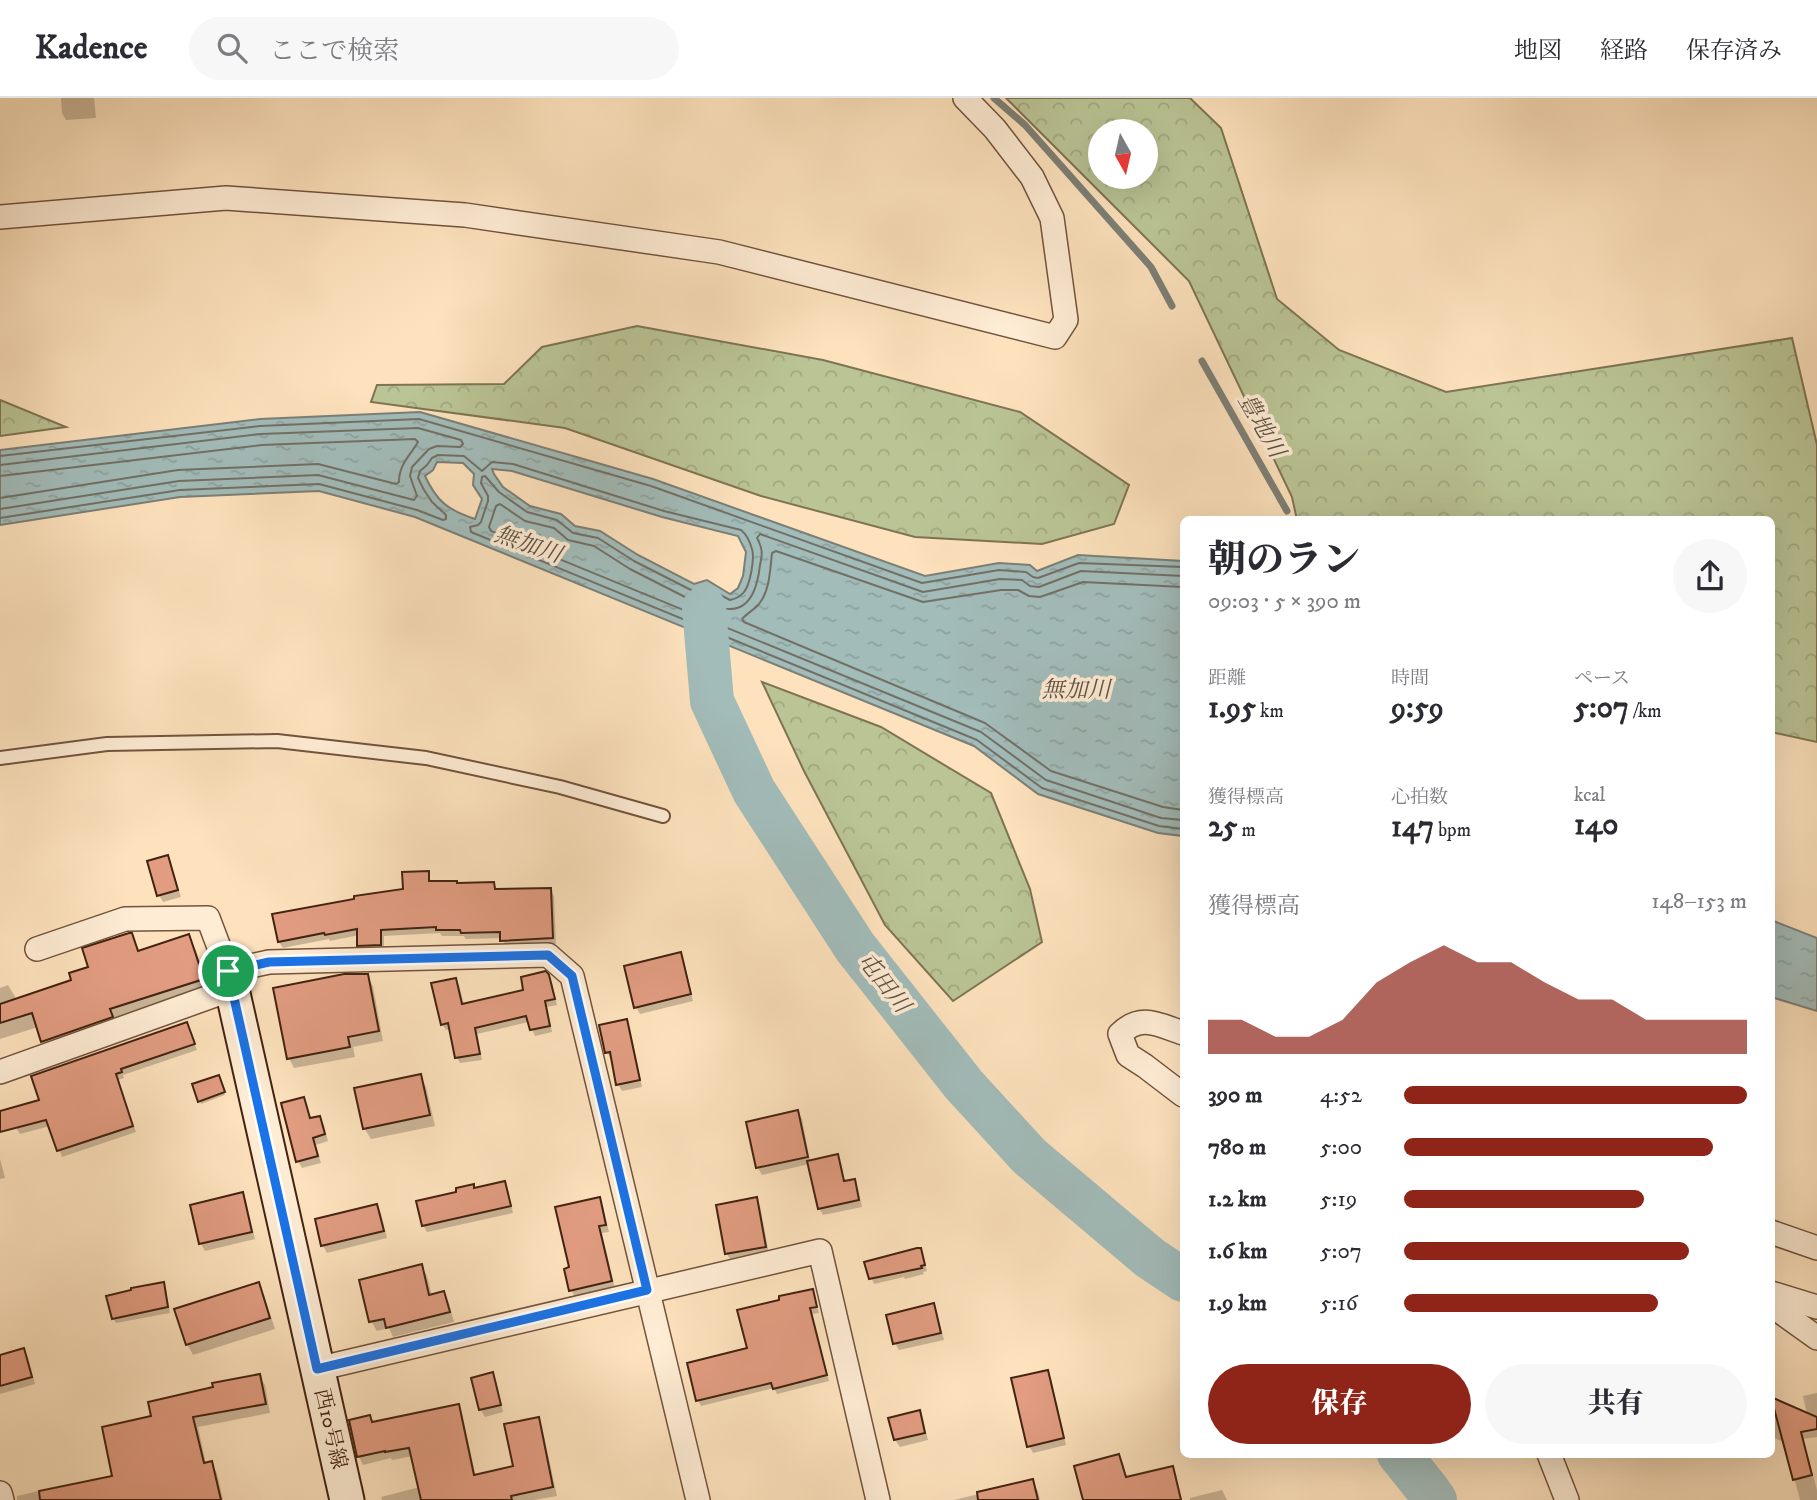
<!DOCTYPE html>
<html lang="ja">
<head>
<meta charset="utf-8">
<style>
	body { margin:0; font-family:"IM FELL DW Pica","Noto Serif JP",serif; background:#f7f7f7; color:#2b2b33; height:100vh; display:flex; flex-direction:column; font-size:26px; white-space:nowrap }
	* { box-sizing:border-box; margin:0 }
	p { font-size:23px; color:#7c7c81 }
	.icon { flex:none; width:38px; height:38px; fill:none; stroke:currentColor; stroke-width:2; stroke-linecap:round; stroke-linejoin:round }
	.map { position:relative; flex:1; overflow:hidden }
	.drawer { position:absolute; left:1180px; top:418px; width:595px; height:942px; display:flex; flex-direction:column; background:#fff; border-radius:10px; box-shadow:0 7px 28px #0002 }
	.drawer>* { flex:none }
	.needle { width:46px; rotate:172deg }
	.buttons { position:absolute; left:1088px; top:21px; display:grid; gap:14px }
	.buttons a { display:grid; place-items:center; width:70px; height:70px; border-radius:50%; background:#fff; box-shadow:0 7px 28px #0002; font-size:35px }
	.pin { position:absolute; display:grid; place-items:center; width:60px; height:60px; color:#fff; margin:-30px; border:4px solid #fff; border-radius:50%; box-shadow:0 2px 7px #0007 }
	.round { display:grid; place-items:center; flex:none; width:74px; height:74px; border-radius:37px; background:#f7f7f7 }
	.overview { display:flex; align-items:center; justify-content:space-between; height:119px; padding:0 28px }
	h1 { font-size:38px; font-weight:800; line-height:52px }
	.stats { display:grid; grid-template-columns:repeat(3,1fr); gap:10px; height:119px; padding:7px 28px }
	.stats div { display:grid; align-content:center }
	.stats b { font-size:30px; font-weight:800 }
	.stats small { font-size:19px; font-weight:400 }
	.stats p { font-size:19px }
	.chart { height:196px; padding:14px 28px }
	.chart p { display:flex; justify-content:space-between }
	.chart svg { width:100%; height:126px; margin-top:7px; fill:#8f2418; opacity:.7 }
	.button { display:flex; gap:14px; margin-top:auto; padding:14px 28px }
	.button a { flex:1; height:80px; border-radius:42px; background:#8f2418; color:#fff; font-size:28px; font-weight:800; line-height:80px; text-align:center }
	.button a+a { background:#f7f7f7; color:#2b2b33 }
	ul { padding:0 28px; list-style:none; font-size:23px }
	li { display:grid; grid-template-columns:112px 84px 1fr; align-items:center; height:52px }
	li i { height:18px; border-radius:9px; background:#8f2418 }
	header { display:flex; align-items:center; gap:42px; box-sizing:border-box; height:98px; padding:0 35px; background:#fff; border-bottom:2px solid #e1e1e2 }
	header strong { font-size:33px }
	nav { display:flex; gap:38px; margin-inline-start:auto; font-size:24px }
	.search { width:490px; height:63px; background:#f7f7f7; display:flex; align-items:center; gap:18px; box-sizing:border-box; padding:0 24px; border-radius:38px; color:#7c7c81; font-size:26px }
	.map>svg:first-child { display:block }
	.forest { fill:url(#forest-crowns); stroke:#7e7453; stroke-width:2; fill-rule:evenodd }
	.water { fill:url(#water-ripples); stroke:#7c7f76; stroke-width:2; fill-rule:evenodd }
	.shadow { fill:#0003 }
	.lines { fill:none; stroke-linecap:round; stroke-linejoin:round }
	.shore { stroke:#727066; stroke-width:2 }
	.stream { stroke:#7c7f76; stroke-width:7 }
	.river { stroke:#a2bcba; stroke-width:44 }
	.building { fill:#e19c81; stroke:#432311; stroke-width:2 }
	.lane-casing { stroke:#72533c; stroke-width:16 }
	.street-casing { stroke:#72533c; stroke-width:26 }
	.secondary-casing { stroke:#432311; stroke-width:37 }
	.lane { stroke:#feecd4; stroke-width:12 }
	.street { stroke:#feecd4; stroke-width:23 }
	.secondary { stroke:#feecd4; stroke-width:33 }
	.route-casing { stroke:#fff; stroke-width:14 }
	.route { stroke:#1a73e8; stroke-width:9 }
	.labels { text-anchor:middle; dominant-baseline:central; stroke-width:7; stroke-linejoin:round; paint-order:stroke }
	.street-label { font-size:21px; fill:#432311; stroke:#feecd4 }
	.water-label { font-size:23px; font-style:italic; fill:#605144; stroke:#feecd4 }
</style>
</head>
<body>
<header>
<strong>Kadence</strong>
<div class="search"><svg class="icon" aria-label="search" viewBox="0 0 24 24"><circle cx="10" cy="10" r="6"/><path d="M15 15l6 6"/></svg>ここで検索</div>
<nav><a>地図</a><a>経路</a><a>保存済み</a></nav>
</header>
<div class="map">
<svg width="1817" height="1402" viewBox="0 0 1817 1402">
	<defs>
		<pattern id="forest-crowns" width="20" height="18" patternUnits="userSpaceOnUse" patternTransform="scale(1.75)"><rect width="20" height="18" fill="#bac495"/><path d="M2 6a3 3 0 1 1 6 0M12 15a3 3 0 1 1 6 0" fill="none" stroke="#a1a87f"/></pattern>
		<pattern id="water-ripples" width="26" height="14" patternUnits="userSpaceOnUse" patternTransform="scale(1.75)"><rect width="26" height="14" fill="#a2bcba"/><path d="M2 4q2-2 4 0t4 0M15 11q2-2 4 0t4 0" fill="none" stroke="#8da19f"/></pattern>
	</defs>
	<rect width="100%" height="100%" fill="#fde2bd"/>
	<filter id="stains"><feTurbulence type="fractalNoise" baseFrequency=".00286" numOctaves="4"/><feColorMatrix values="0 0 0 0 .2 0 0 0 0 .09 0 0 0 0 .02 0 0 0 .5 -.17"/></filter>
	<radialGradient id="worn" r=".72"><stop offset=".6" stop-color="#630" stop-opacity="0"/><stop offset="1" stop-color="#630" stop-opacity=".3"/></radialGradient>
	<!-- forest -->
	<g class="forest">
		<path d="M1006,0h184l31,30 56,171 62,51 107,42 346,-54 25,107v297l-46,-10v-212h-474l-5,-23 -103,-216zM1146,33v46h-45v-46z"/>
		<polygon points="637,228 823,262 1020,314 1129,387 1114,426 1042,446 915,439 761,398 565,330 371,304 377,287 504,286 542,249"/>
		<polygon points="0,302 66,329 0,338"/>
		<polygon points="762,584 881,629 991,695 1030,791 1042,844 953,903 885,827 804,673"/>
	</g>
	<!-- water -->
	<g class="water">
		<path d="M420,314l233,67 272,97 74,-13 31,2 7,6 41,-16 105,6v275l-25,-3 -120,-39 -64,-48 -559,-229 -96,-26 -139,6 -180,28v-75l260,-31zM437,364l26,1 11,11 -1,11 9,14 -7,20c-27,-9 -38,-17 -50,-43l8,-6zM492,371l20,2 150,46 76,19 8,16 -3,24 -5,12 -8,6 -23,-14 -13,4 -56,-29 -38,-24 -25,-5 -14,-12 -31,-8 -27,-19 -9,-13z"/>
		<polygon points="1771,822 1817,840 1817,913 1771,899"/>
	</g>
	<!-- shadow -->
	<g class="shadow">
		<polygon points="61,0 94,0 96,20 66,22 62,15"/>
		<polygon points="167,759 171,766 181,799 163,804 159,797"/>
		<polygon points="428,775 431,785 457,787 493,785 497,792 550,791 554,798 556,846 506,848 502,840 466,841 464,838 442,838 440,835 384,838 384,853 363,854 359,847 359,837 330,843 329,841 283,850 279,844 274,817 405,792"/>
		<polygon points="131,837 140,854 188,838 196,852 210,895 50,957 43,944 38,929 0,941 0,890 8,887 17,902 74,883"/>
		<polygon points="680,856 684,863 693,903 640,916 636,909"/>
		<polygon points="367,877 373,888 383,943 353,949 355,959 294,970 289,960"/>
		<polygon points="548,878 552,885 557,907 547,909 552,934 535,938 529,924 477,936 482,962 460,965 457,960 451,931 446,932 442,926 456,882 459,887 464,907 526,893"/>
		<polygon points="626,923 630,930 642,989 622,993 618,986 613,961 611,961 607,954"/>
		<polygon points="187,926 197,952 123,977 124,980 118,982 136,1034 62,1059 50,1028 20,1036 16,1030 41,1004"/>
		<polygon points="420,978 426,989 435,1028 371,1041 364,1030"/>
		<polygon points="220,982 225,997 201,1006 200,1003"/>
		<polygon points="303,1001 307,1008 311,1022 320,1020 324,1027 328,1043 316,1047 321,1065 302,1070 298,1063"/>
		<polygon points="798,1014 802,1021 810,1063 837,1058 841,1065 845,1085 854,1083 858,1090 862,1109 823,1117 819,1110 809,1066 762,1077 758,1070 748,1025"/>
		<polygon points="0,1061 5,1080 0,1081"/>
		<polygon points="504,1085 508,1092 513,1115 427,1134 423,1127 475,1091"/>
		<polygon points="242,1096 246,1103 255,1141 205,1153 201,1146 192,1108"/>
		<polygon points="599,1101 603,1108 609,1134 602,1135 615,1190 575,1199 571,1192 571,1171"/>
		<polygon points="756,1101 760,1108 769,1156 731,1163 727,1156 718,1108"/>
		<polygon points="377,1108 381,1115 387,1140 327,1155 323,1148 317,1123"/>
		<polygon points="920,1152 923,1158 927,1173 923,1174 924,1176 905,1181 904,1179 874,1186 866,1165"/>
		<polygon points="421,1168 427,1178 432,1198 444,1195 449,1205 454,1224 393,1239 389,1230 377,1233 371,1223"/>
		<polygon points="163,1186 166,1192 170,1215 116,1225 113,1220"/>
		<polygon points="258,1186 264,1197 275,1231 193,1257 187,1246"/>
		<polygon points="812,1193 815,1199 819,1215 812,1216 829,1283 777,1296 774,1290 701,1308 698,1302"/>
		<polygon points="933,1207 937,1214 944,1242 899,1252 895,1245"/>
		<polygon points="24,1252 28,1259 35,1286 0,1296 0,1259"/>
		<polygon points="1047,1274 1051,1280 1066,1347 1033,1355 1029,1348"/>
		<polygon points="492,1276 496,1283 503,1314 485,1319 481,1312 473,1281"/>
		<polygon points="259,1278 265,1287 270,1315 198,1329 206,1366 211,1365 217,1375 223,1402 17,1402 17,1398 55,1389 56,1391 114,1379 153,1320"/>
		<polygon points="1817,1295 1817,1339 1803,1341 1817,1392 1817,1402 1800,1402 1785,1345 1771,1338 1771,1300 1807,1316 1803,1298"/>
		<polygon points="458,1308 462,1316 476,1379 515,1369 538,1321 542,1329 557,1398 534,1402 382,1402 381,1399 420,1389 413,1358 392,1362 391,1360 363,1367 359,1359 351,1323 370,1319 373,1325"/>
		<polygon points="919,1314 923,1321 928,1342 900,1349 895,1342 890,1321"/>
		<polygon points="1119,1358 1123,1365 1127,1381 1172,1370 1176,1376 1182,1402 1085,1402"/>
		<polygon points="1032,1383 1038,1393 1040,1402 954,1402"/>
		<polygon points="1222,1392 1227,1402 1190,1402 1190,1400"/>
	</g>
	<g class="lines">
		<!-- shore -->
		<g class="shore">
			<polyline points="0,358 260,328 419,321 651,388 922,485 999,472 1026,474 1033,479 1038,480 1079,465 1183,469"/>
			<polyline points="0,367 261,336 418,330 461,342 463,346 460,349 437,348 429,351 412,369 410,378 417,398 414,402 318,377 179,383 0,411"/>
			<path d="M0,378l262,-31 153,-6 3,3c-8,14 -19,22 -19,40l-3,2 -78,-20 -140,6 -178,28"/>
			<path d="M0,420l180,-28 139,-6 98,26 26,10 3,-1v-4l-14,-13 -8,-12 -6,-12 2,-7 7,-6 5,-7 6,-3 26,1 18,15 10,-9 21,2 151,47 77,19c5,4 9,12 11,19 3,9 -2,36 -8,43 -3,4 -9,7 -14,8l-23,-12 -11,3 -5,-1 -57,-29 -36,-23 -25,-5 -16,-13 -30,-8 -28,-20 -14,-16 -3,1 -1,6 7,13v5l-7,21 -3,3 -8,2 1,5 506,208 65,48 117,38 24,3"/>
			<path d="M1183,478l-102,-5 -42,16 -9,-1 -8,-6 -22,-1 -77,13 -163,-58 -3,4c1,1 4,9 4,10 2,6 0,12 -1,17 -2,17 -7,43 -29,44 -9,1 -18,-7 -25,-12l-10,2 -9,-1 -57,-29 -36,-23 -26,-6 -14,-12 -29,-7 -25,-17 -4,2 -7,21 2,4 490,201 65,48 115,38 22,2"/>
			<path d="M1183,489l-100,-5 -43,15 -11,-1 -11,-6h-17l-78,12 -147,-51 -4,2c-2,17 -2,37 -13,51 -5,6 -13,10 -17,15l2,3 241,101 66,48 112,36 20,3"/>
		</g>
		<!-- stream -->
		<g class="stream">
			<polyline points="994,0 1025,27 1151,169 1172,208"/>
			<polyline points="1202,263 1287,413"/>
		</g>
		<!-- river -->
		<g class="river">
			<polyline points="704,510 712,603 754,693 855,849 964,987 1029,1058 1150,1160 1183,1182"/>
			<polyline points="1399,1356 1428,1392 1435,1402"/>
		</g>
	</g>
	<!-- building -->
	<g class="building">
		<polygon points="168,757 178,792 157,798 147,763"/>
		<polygon points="429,773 429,783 457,783 457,785 494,784 495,791 551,790 553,840 500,843 500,834 461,835 460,832 436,832 436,829 381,832 381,847 357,848 357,831 325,837 324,835 278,844 272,816 354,801 354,798 403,791 402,774"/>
		<polygon points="129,835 132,835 138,853 189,836 204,881 110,911 113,919 41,944 32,915 0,925 0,906 71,882 69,875 88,869 82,850"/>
		<polygon points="681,854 691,896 634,910 624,868"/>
		<polygon points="546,873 549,877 555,901 545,903 550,928 530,932 526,918 475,930 480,956 455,960 448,925 441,927 431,885 456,880 462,906 523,892 521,879"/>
		<polygon points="344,876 368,876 379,933 348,939 350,949 287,961 273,890"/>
		<polygon points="627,921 640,982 616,987 610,954 605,955 599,927"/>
		<polygon points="187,924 195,946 121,971 122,974 116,976 133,1028 57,1053 46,1022 0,1034 0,1013 39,1002 31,978"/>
		<polygon points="421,976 430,1017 363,1031 354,990"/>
		<polygon points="219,977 225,994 198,1004 192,986"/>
		<polygon points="304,999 310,1020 320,1018 325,1036 313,1040 318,1058 296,1064 281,1005"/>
		<polygon points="798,1012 808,1059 756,1070 746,1024"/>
		<polygon points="838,1056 844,1083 855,1081 859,1102 818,1111 807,1063"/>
		<polygon points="505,1083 511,1108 422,1128 416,1103 456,1094 456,1090 474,1086 474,1090"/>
		<polygon points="243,1094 252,1134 199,1146 190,1107"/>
		<polygon points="600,1099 606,1127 599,1128 612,1183 569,1193 564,1171 569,1169 555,1109"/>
		<polygon points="757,1099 766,1149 725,1156 716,1107"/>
		<polygon points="377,1106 384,1133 321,1148 315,1121"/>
		<polygon points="917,1150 921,1150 925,1167 921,1168 922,1170 869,1181 864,1164"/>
		<polygon points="422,1166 429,1197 444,1193 450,1214 386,1230 384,1221 369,1224 359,1182"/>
		<polygon points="164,1184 168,1209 112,1221 106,1198 131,1192 131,1190"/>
		<polygon points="259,1184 270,1220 186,1247 174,1211"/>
		<polygon points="813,1191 817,1209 810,1210 827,1277 773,1291 771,1285 696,1303 687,1265 747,1250 737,1212 779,1202 779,1198"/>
		<polygon points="934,1205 941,1235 893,1246 886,1217"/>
		<polygon points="24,1250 32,1279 0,1288 0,1257"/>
		<polygon points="1048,1272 1064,1340 1027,1349 1011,1280"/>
		<polygon points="493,1274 501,1307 479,1312 471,1280"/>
		<polygon points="260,1276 266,1306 193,1319 204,1365 212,1363 221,1402 40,1402 39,1393 112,1378 102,1329 151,1318 148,1304 213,1289 212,1285"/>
		<polygon points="1771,1299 1817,1319 1817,1331 1801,1334 1812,1377 1793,1382"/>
		<polygon points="459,1306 474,1377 513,1368 504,1326 539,1319 553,1389 511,1398 512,1402 421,1402 409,1350 385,1354 385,1353 357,1359 349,1322 370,1317 372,1324"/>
		<polygon points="920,1312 925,1335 894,1342 888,1320"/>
		<polygon points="1119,1356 1126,1379 1173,1368 1181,1402 1083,1402 1074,1368"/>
		<polygon points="1033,1381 1038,1402 978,1402 977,1394"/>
	</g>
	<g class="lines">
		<!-- lane casing -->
		<g class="lane-casing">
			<polyline id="lane" points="0,660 107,646 277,643 426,660 560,689 663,718"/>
		</g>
		<!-- street casing -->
		<g class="street-casing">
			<g id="street">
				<polyline points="0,119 226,100 465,117 719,154 1055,239 1066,222 1052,120 1032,79 995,31 965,0"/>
				<polyline points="228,873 269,864 548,857 572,878 698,1402"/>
				<path d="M1183,935c-24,-8 -42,-20 -63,1l8,21 17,11 38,29"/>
				<polyline points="0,974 232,891 228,873 208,820 125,821 37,851"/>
				<polyline points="1771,1134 1817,1150"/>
				<polyline points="1771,1195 1817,1209"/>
				<polyline points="1771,1207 1817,1240"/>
				<polyline points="317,1271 820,1153 878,1402"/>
				<polyline points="1549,1356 1567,1402"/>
				<polyline points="0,1395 2,1402"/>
			</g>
		</g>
		<!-- secondary casing -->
		<g class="secondary-casing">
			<polyline id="secondary" points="232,891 347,1402"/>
		</g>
		<!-- lane -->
		<use href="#lane" class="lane"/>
		<!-- street -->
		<use href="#street" class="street"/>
		<!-- secondary -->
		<use href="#secondary" class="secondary"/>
	</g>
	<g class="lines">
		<!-- route casing -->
		<g class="route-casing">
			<polygon id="route" points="548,857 572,878 647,1192 317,1271 228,873 269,864"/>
		</g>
		<!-- route -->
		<use href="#route" class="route"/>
	</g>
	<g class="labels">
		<!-- street labels -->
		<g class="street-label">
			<text transform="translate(330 1331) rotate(77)">西10号線</text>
		</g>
		<!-- water labels -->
		<g class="water-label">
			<text transform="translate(1261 328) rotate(60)">豊地川</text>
			<text transform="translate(528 447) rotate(19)">無加川</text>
			<text x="1076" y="592">無加川</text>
			<text transform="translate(883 885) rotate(52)">屯田川</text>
		</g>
	</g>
	<rect width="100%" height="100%" filter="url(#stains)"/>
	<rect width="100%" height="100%" fill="url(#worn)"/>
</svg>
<div class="buttons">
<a><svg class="needle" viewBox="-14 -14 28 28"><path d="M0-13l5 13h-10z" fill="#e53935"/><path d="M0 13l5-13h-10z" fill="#7c7c81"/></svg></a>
</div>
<div class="pin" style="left:228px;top:873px;background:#1e9e55"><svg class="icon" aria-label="arrive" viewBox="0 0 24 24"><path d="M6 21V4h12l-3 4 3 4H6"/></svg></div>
<section class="drawer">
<div class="overview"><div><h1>朝のラン</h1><p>09:03 · 5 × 390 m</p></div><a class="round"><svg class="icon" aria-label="share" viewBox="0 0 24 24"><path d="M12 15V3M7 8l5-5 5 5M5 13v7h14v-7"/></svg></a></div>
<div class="stats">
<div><p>距離</p><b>1.95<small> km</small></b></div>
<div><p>時間</p><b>9:59</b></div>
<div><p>ペース</p><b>5:07<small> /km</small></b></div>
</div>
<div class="stats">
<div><p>獲得標高</p><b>25<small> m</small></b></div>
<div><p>心拍数</p><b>147<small> bpm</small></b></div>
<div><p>kcal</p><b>140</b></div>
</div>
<div class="chart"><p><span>獲得標高</span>148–153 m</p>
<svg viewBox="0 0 160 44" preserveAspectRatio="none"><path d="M0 44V32L10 32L20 38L30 38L40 32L50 19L60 12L70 6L80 12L90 12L100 19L110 25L120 25L130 32L140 32L150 32L160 32V44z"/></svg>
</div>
<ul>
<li><b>390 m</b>4:52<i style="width:100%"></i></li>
<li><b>780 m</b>5:00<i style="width:90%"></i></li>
<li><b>1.2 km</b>5:19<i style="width:70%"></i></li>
<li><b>1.6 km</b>5:07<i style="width:83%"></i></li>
<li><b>1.9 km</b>5:16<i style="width:74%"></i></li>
</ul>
<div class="button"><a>保存</a><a>共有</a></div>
</section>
</div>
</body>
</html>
